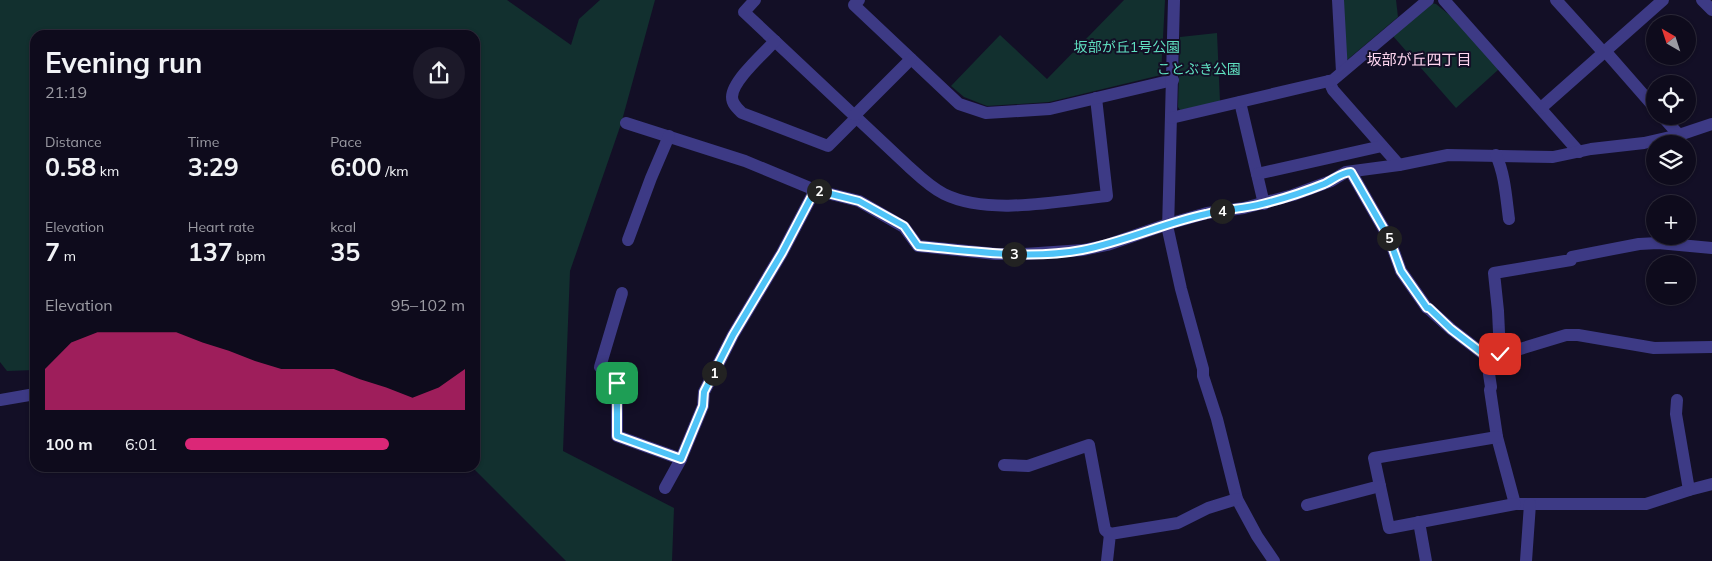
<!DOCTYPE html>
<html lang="en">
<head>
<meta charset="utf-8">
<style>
	body { margin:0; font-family:Mulish,"Noto Sans JP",sans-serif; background:#1c1929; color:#f1f3f6; height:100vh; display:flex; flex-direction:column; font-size:19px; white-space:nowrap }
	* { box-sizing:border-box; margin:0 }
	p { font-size:16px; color:#9b9ba3 }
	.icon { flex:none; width:28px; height:28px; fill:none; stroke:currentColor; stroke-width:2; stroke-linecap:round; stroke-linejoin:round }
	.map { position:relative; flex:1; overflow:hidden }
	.side { position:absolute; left:30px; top:30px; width:450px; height:442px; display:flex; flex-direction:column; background:#0e0b1c; border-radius:15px; box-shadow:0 1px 4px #0004,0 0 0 1px #2e2b3b }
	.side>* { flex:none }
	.needle { width:32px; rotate:321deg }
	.fabs { position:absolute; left:1646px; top:15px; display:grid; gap:10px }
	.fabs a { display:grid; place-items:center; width:50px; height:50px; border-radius:50%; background:#0e0b1c; box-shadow:0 1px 4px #0004,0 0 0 1px #2e2b3b; font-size:25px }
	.pin { position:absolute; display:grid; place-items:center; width:42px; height:42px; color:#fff; margin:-21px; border-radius:10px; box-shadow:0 2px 8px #0006 }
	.km { position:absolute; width:25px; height:25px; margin:-12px; border-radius:50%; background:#222; color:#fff; font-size:14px; line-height:25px; text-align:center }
	.round { display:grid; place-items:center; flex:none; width:52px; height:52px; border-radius:26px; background:#1c1929 }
	.overview { display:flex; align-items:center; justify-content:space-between; height:85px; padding:0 15px }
	h1 { font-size:28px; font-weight:700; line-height:38px }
	.stats { display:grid; grid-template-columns:repeat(3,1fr); gap:8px; height:85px; padding:5px 15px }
	.stats div { display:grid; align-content:center }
	.stats b { font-size:25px; font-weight:700 }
	.stats small { font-size:14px; font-weight:400 }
	.stats p { font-size:14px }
	.chart { height:140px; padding:10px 15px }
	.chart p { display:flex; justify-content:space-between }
	.chart svg { width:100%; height:90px; margin-top:5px; fill:#db2777; opacity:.7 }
	ul { padding:0 15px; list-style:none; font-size:16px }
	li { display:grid; grid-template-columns:80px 60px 1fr; align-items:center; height:38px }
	li i { height:12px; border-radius:6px; background:#db2777 }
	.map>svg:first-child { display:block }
	.green { fill:#12302f }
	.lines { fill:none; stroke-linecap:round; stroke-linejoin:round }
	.minor { stroke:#3d3a85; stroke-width:12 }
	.route-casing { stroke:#fff; stroke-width:10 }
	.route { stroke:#4fc3f7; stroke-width:6 }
	.labels { text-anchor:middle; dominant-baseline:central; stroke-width:4; stroke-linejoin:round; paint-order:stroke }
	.park-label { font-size:14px; fill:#5fe0c0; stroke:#130f26 }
	.neighbourhood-label { font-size:15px; fill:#ffd6f0; stroke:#130f26 }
</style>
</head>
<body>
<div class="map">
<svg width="1712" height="561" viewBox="0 0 1712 561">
	<rect width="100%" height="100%" fill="#130f26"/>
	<!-- green -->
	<g class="green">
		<polygon points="0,0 507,0 571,45 579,19 600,0 655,0 621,124 570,271 563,451 674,508 672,561 566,561 473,468 475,468 475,35 35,35 35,370 7,371 0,362"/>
		<polygon points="1124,0 1165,0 1161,75 1049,102 987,106 964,97 951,86 1000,35 1047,79"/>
		<polygon points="1342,0 1396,0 1398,17 1347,60"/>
		<polygon points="1431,3 1436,4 1457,21 1499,69 1456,108 1393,36"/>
		<polygon points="1217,33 1220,102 1180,110 1178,107 1180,37"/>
	</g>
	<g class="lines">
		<!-- minor -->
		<g class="minor">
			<path d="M755,0l-11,12 164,154c11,10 22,21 36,28 45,22 114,7 163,2l-11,-98"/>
			<polyline points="859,0 854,5 959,104 986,113 1050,109 1173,80"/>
			<polyline points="1174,0 1168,230 1181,289 1203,369 1203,376 1217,419 1237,499 1257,536 1274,561"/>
			<polyline points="1338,0 1342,72"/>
			<polyline points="1444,0 1579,152"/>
			<polyline points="1556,0 1604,53"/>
			<polyline points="1702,0 1712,10"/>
			<path d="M775,41c-11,12 -43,40 -43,56 0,7 5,11 10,16l86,33 29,-29"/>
			<polyline points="1606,52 1655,108"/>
			<polyline points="1329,81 1333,90 1399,165"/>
			<polyline points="1240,102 1264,204"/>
			<polyline points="1541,108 1663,0"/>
			<polyline points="855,115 911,59"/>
			<polyline points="1662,116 1679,135"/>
			<polyline points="1171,118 1333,80 1428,0"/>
			<polyline points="626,123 745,161 815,190 859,201 904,227 918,246 996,254 1024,254 1083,250 1107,245 1168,224 1207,213 1244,208 1293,195 1331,181 1346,172 1399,165 1448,155 1553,157 1591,149 1644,143 1679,135 1712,124"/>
			<path d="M1496,155c9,20 10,42 13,64"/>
			<polyline points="1351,172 1389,238 1401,271 1427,308 1429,309 1451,329 1490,359 1489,374 1491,387 1490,390 1497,437 1515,504 1646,504 1689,490"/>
			<polyline points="1257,174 1382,146"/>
			<polyline points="628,240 651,178 669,136"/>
			<polyline points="622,293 600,367 620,374 617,383 617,436 681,459"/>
			<polyline points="1500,354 1498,311 1494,273 1571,260 1572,257 1639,244 1658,243 1712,248"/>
			<polyline points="1494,357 1566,335 1578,335 1654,348 1712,347"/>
			<polyline points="0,400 35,394"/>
			<polyline points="1677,400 1676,414 1689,490 1712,484"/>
			<polyline points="1497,437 1374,458 1389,528 1515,504"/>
			<polyline points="1004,465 1028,466 1089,445 1105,530 1110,534"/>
			<polyline points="665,488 681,459 703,406 704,392 733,335 782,253 815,190"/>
			<polyline points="1307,505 1380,486"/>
			<polyline points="1419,522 1426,561"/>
			<polyline points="1107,561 1110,534 1178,523 1208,508 1237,499"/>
			<polyline points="1526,561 1530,504"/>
		</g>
	</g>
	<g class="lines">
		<!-- route casing -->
		<g class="route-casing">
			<path id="route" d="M617,383v53l64,23 22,-53 1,-14 29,-57 49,-82 33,-63 44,11 45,25 14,20c53,5 111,14 164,4 42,-8 82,-27 124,-36 19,-5 38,-5 56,-10 21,-5 42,-12 62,-20 9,-4 18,-12 27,-12l38,66 12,33 26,37h2l22,21 39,30 10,-5"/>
		</g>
		<!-- route -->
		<use href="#route" class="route"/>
	</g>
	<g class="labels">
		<!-- park labels -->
		<g class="park-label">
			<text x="1127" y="47">坂部が丘1号公園</text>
			<text x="1199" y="69">ことぶき公園</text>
		</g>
		<!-- neighbourhood labels -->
		<g class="neighbourhood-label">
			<text x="1419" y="59">坂部が丘四丁目</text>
		</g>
	</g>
</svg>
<div class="fabs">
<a><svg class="needle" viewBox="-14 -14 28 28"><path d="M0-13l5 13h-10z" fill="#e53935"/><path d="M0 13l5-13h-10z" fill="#9b9ba3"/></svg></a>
<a><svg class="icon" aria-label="locate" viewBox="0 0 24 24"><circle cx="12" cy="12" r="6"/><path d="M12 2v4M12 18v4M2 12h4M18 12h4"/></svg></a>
<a><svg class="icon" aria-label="layers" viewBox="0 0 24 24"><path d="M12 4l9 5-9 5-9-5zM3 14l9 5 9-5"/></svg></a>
<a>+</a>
<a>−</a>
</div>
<div class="pin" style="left:617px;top:383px;background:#1e9e55"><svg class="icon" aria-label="arrive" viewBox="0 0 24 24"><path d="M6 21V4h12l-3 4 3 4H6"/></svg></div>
<div class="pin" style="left:1500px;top:354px;background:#d93025"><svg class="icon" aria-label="check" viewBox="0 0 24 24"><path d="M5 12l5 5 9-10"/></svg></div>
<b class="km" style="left:714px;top:373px">1</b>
<b class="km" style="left:819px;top:191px">2</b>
<b class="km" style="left:1014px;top:254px">3</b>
<b class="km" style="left:1222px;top:211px">4</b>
<b class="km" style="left:1389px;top:238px">5</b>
<section class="side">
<div class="overview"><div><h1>Evening run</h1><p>21:19</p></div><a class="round"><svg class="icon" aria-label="share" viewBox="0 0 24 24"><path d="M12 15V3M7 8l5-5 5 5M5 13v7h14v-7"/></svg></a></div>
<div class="stats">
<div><p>Distance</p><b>0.58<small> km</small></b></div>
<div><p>Time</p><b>3:29</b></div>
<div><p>Pace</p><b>6:00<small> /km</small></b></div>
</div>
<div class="stats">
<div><p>Elevation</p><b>7<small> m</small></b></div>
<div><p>Heart rate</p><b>137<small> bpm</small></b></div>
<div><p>kcal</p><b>35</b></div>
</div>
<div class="chart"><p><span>Elevation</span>95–102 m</p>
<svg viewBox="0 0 160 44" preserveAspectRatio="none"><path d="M0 44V24L10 11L20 6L30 6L40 6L50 6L60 11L70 15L80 20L90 24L100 24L110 24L120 29L130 33L140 38L150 33L160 24V44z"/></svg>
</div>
<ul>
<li><b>100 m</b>6:01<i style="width:73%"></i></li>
</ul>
</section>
</div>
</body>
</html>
